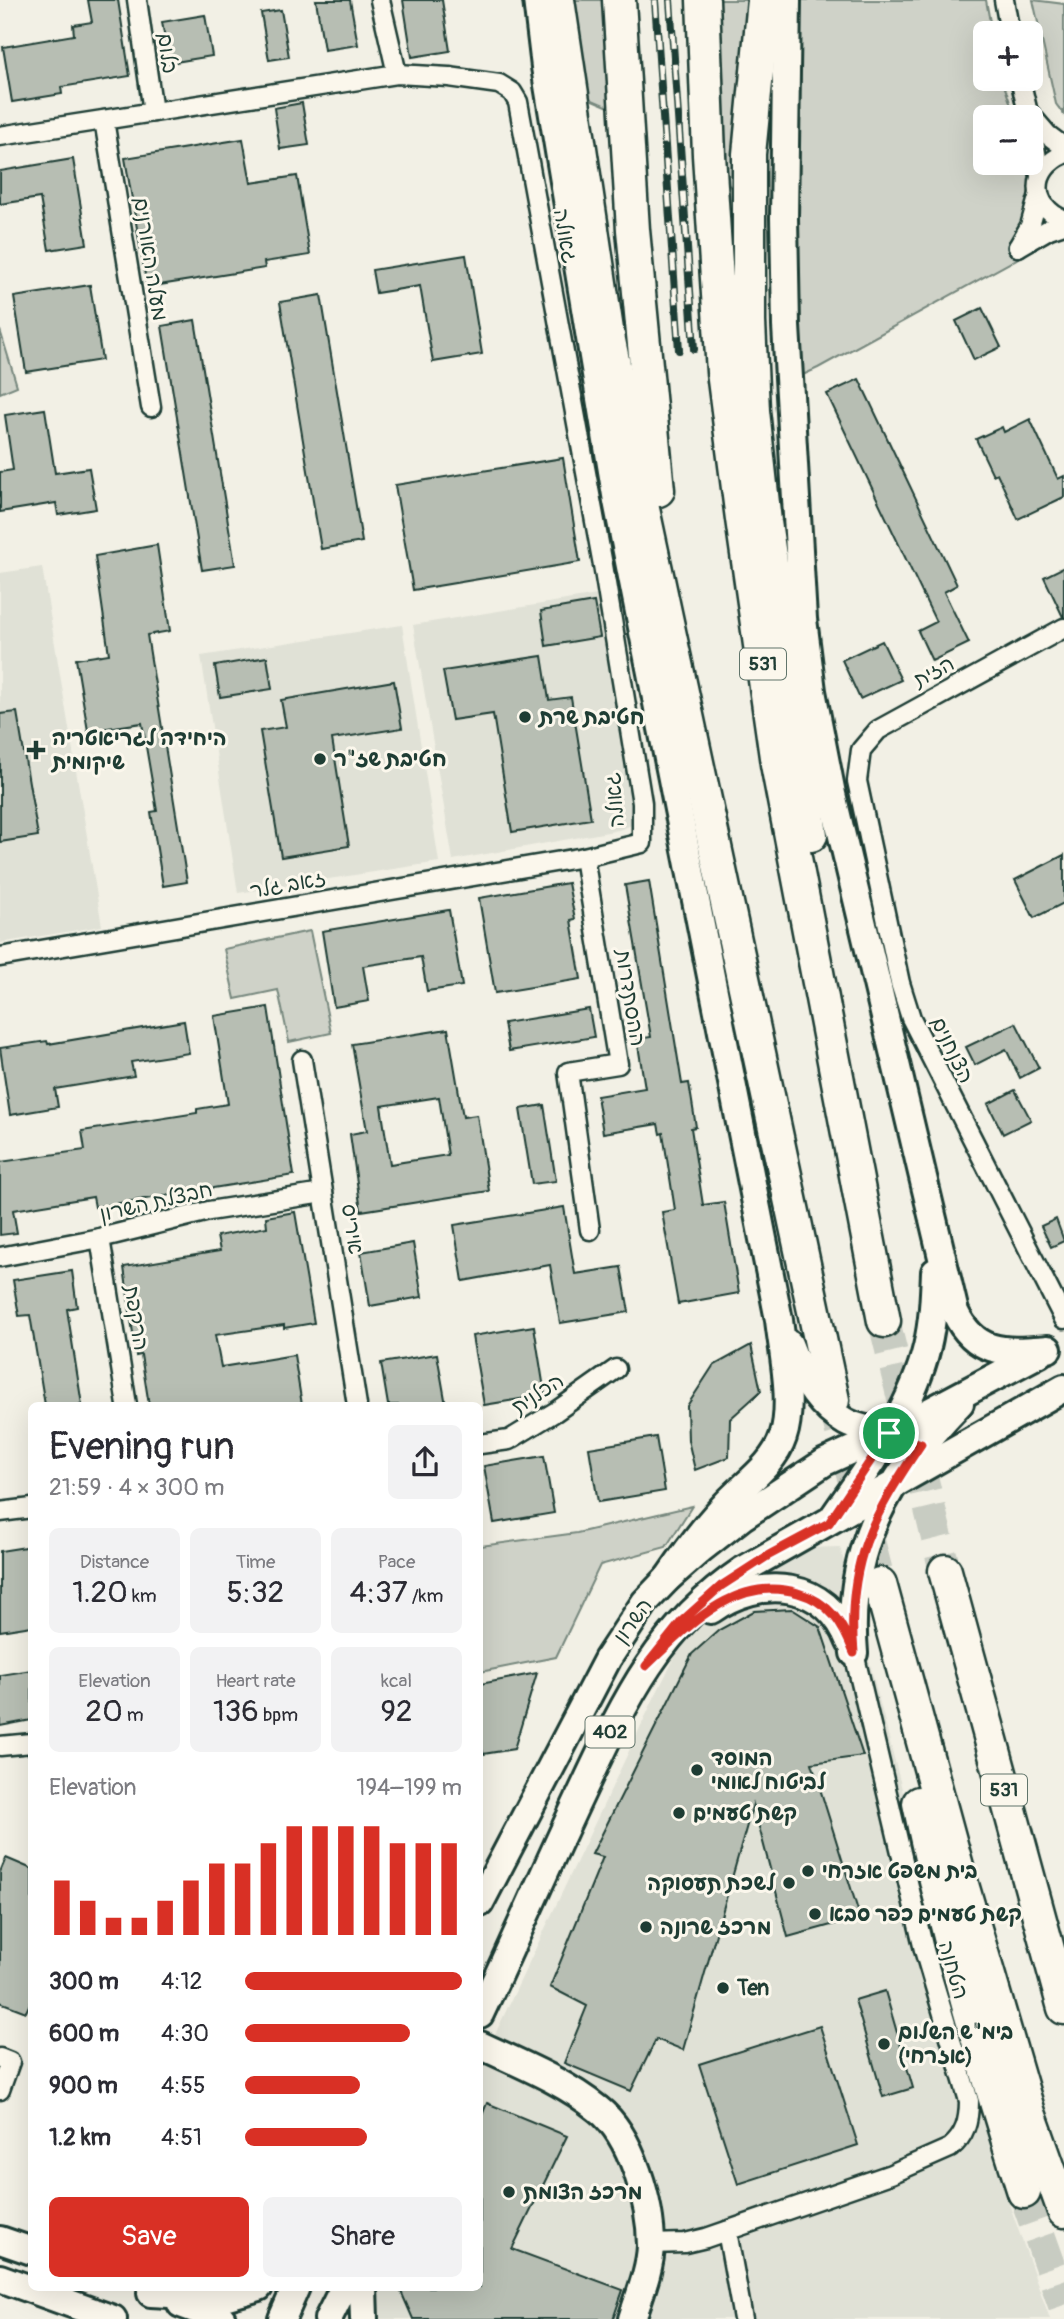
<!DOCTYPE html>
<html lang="en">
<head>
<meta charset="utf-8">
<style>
	body { margin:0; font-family:Pangolin,"Playpen Sans Hebrew",sans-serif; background:#f2f2f3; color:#2b2b33; height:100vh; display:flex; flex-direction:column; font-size:26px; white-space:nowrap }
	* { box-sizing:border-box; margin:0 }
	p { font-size:23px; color:#7c7c81 }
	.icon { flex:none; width:38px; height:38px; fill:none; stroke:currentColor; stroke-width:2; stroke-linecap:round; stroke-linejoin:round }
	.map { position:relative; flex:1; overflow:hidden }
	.panel { position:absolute; left:28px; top:1402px; width:455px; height:889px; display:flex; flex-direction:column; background:#fff; border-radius:10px; box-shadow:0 7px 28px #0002 }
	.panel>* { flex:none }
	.fabs { position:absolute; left:973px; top:21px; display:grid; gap:14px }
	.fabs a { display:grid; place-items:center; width:70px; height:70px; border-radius:10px; background:#fff; box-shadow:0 7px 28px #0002; font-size:35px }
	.pin { position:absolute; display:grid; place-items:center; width:60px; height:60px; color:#fff; margin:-30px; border:4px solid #fff; border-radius:50%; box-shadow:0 2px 7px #0007 }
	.round { display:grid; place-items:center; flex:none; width:74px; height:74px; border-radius:10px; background:#f2f2f3 }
	.head { display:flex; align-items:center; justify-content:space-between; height:119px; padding:0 21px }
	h1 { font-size:38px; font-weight:600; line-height:52px }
	.figures { display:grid; grid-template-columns:repeat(3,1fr); gap:10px; height:119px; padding:7px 21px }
	.figures div { display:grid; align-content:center; border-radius:10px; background:#f2f2f3; text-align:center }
	.figures b { font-size:30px; font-weight:600 }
	.figures small { font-size:19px; font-weight:400 }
	.figures p { font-size:19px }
	.chart { height:196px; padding:14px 21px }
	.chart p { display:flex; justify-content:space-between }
	.chart svg { width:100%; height:126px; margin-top:7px; stroke:#d93025; stroke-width:6 }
	.button { display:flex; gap:14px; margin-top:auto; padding:14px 21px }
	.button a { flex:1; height:80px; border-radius:10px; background:#d93025; color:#fff; font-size:28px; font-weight:600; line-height:80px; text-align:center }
	.button a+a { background:#f2f2f3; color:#2b2b33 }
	ul { padding:0 21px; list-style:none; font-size:23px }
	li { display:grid; grid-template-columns:112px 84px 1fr; align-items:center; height:52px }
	li i { height:18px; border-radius:9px; background:#d93025 }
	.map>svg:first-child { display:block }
	.built { fill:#e0e1d6 }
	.green { fill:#cfd2c8; stroke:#77887e; stroke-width:2 }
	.building { fill:#b7beb3; stroke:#1f3d34; stroke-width:2; fill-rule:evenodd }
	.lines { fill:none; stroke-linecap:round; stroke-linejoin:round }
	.highway-tunnel { stroke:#c8ccc2; stroke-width:32; stroke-dasharray:32 16; stroke-linecap:butt }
	.street-casing { stroke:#1f3d34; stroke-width:23 }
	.primary-casing { stroke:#1f3d34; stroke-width:32 }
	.highway-casing { stroke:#1f3d34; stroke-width:37 }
	.street { stroke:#fbf7ec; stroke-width:18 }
	.primary { stroke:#fbf7ec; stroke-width:26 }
	.highway { stroke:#fbf7ec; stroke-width:32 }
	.rail-casing { stroke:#1f3d34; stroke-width:8 }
	.rail { stroke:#fbf7ec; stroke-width:5; stroke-dasharray:16; stroke-linecap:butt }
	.route-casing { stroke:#fff; stroke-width:14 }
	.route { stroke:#d93025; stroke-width:9 }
	.poi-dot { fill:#1f3d34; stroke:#fbf7ec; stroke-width:2.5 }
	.labels { text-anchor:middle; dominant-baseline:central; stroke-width:6; stroke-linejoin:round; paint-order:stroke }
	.shield { fill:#fbf7ec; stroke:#61756b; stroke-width:2 }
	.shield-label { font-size:19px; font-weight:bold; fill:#1f3d34 }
	.street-label { font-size:21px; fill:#1f3d34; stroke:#fbf7ec }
	.poi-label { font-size:21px; font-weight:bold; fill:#1f3d34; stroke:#fbf7ec; text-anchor:start }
</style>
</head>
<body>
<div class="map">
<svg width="1064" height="2319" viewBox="0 0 1064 2319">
	<rect width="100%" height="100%" fill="#f2f0e5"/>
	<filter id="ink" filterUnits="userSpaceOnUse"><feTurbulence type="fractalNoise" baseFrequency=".0143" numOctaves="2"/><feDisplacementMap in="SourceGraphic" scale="14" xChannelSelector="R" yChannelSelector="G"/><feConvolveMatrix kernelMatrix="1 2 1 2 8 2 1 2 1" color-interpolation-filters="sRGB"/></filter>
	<g filter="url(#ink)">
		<!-- built -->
		<g class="built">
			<polygon points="42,567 102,926 0,943 0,573"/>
			<polygon points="603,594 639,822 619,830 453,860 413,625"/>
			<polygon points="402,625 439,862 238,893 201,656"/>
			<polygon points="840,1547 1006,2195 1050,2319 356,2319 372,2287 480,2287 480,2066 655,1696 700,1608 802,1548"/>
		</g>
		<!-- green -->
		<g class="green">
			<polygon points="570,0 605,0 611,108 590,99"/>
			<polygon points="716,0 752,0 736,187 722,184"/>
			<polygon points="796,0 986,0 992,33 985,33 985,79 1002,79 1015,117 985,117 985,163 1029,163 1064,222 1064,233 818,368 792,380"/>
			<polygon points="1033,0 1064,4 1064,115 1056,104"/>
			<polygon points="0,330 17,386 0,393"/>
			<polygon points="310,931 331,1033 289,1042 278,990 235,999 224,949"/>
			<polygon points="692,1506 666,1547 600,1565 556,1657 480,1672 480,1546 577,1533"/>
		</g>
		<!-- building -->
		<g class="building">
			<polygon points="88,0 118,0 130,76 61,87 62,94 12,102 3,47 74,35 73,25 92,22"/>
			<polygon points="316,0 350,0 358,45 324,50"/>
			<polygon points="403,0 442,0 450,51 412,57"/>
			<polygon points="281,10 289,57 269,60 261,13"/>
			<polygon points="205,15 212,56 169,63 162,22"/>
			<polygon points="302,103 309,145 280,149 274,108"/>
			<polygon points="243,139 251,183 297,176 310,255 264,262 265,268 147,287 125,158"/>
			<polygon points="73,159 87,244 49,250 40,198 0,204 0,171"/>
			<polygon points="466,255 482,354 433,362 420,286 376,293 372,270"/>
			<polygon points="90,285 102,360 26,372 14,297"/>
			<polygon points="321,295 362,542 321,549 280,302"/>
			<polygon points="982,308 1001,347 974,360 956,321"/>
			<polygon points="195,320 235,565 202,570 162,326"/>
			<polygon points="859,379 957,585 944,592 969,643 932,661 918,631 936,622 827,394"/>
			<polygon points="45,409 55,473 89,468 96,509 58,515 56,503 0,512 0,472 13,470 5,415"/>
			<polygon points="1030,419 1058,479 1064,476 1064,497 1018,519 997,473 993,475 976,439 1002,427 1004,432"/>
			<polygon points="563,458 580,562 413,590 395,485"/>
			<polygon points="157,545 170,631 147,635 187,882 163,886 151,812 157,811 142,723 88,731 76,659 109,654 95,556"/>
			<polygon points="1064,567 1064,617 1063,617 1044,577"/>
			<polygon points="594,602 600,637 546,646 541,611"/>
			<polygon points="882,641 901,680 860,699 842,660"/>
			<polygon points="542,656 549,700 571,697 591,819 512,832 493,714 452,720 443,671"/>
			<polygon points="267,657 272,689 220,697 215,666"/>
			<polygon points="394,681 402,728 332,739 349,846 281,857 260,731 286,727 281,700"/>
			<polygon points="17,712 38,836 0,842 0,714"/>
			<polygon points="1064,855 1064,903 1034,918 1015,880"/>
			<polygon points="649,881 682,1084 689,1083 696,1127 691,1128 703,1205 724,1202 739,1293 678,1304 662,1212 675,1210 663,1133 660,1134 658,1124 603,1133 597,1096 645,1088 637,1039 651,1037 625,885"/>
			<polygon points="568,883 575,919 571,920 581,979 495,993 479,898"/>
			<polygon points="449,910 462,986 427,991 421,957 363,966 369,1001 334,1007 322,931"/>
			<polygon points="268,1007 294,1175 95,1207 93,1197 13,1210 17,1233 0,1235 0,1162 85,1150 82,1131 197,1113 197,1109 228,1104 214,1016"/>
			<polygon points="589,1009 594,1037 509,1051 504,1023"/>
			<polygon points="184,1021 189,1053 131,1062 134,1076 55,1089 58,1107 10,1115 0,1048 47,1041 48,1044"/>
			<polygon points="1016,1023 1039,1068 1020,1078 1006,1049 975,1065 966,1047"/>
			<path d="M448,1029l15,88 14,-2 12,76 -128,20 -11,-77 17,-3 -15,-87zM439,1097l9,58 -58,9 -9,-58z"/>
			<polygon points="1015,1090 1031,1120 1003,1134 988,1104"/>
			<polygon points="544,1105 556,1181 532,1184 520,1109"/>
			<polygon points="564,1207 575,1274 621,1267 629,1312 560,1323 550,1265 463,1281 454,1225"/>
			<polygon points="295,1212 314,1323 284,1328 284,1325 215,1335 221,1367 294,1355 302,1405 149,1405 141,1355 136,1356 124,1267 220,1251 217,1236 267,1227 266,1217"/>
			<polygon points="1056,1219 1064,1241 1051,1247 1041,1226"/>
			<polygon points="413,1243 422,1297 370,1306 361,1252"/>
			<polygon points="72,1271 77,1307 67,1309 82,1405 45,1405 30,1315 19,1316 13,1280"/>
			<polygon points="534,1326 545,1395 484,1405 472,1336"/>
			<polygon points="751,1345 761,1391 730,1419 729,1457 695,1470 688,1440 687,1406 713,1366"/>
			<polygon points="437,1354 446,1405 388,1405 381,1363"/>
			<polygon points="656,1437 665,1491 598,1502 589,1448"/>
			<polygon points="544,1456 554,1513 494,1523 484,1466"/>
			<polygon points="32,1546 32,1626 0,1631 0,1551"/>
			<polygon points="792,1609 820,1627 863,1756 812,1763 860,1917 788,1937 753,1804 683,2050 656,2039 631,2091 564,2063 587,2006 550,1987 603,1857 592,1854 692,1654 719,1630 754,1611"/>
			<polygon points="32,1670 32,1720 0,1726 0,1675"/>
			<polygon points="537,1673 514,1749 483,1754 480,1739 480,1684"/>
			<polygon points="6,1858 32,1869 32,1999 26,2012 0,2002 0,1872"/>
			<polygon points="885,1991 913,2088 883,2097 855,2000"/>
			<polygon points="820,2026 858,2145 738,2184 699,2064"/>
			<polygon points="487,2103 567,2136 512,2249 623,2290 613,2319 413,2319 399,2287 480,2287 480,2120"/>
		</g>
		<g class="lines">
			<!-- highway-tunnel -->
			<g class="highway-tunnel">
				<polyline points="884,1321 945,1571"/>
				<polyline points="833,1400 880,1584"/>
				<polyline points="1024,2192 1064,2305"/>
			</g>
			<!-- street casing -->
			<g class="street-casing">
				<g id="street">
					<polyline points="137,0 153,112"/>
					<polyline points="380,0 397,74"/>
					<polyline points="1004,0 1010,33"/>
					<polyline points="1020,79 1029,117"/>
					<polyline points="1030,114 1048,135 1064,147"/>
					<polyline points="104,120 151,407"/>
					<polyline points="1031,123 1040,176"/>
					<polyline points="0,136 397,74 449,77 499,84 512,92 518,102 603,565 642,803 642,843 584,857 0,957"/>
					<path d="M1064,154c-34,15 -34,52 0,66"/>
					<polyline points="1018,247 1030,226 1039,194"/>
					<polyline points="1018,247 1049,229 1064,224"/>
					<polyline points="1064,628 878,730 861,750 857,781 900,983 911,1018 1064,1319"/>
					<polyline points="584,857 618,1064 568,1072 590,1230"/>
					<polyline points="302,1060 357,1405"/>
					<polyline points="100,1238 127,1405"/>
					<polyline points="0,1257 100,1238 209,1211 323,1193"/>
					<polyline points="480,1444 509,1440 555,1412 616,1369"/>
					<polyline points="0,1512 32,1508"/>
					<polyline points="0,1746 32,1743"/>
					<polyline points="0,2058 10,2062 0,2090"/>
					<polyline points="727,2231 743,2319"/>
					<path d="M651,2244l34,-1 21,-5 185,-64 59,-26c15,-12 19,-27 19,-47l-45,-151 -70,-297"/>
				</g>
			</g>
			<!-- primary casing -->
			<g class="primary-casing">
				<g id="primary">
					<path d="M537,0l8,67 72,434 162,819c4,34 15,85 4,117 -9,28 -40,48 -59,69 -21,22 -39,47 -56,72"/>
					<path d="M787,0l-3,218 2,108 17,293 9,72 20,103 123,518c21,44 51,40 93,37"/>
					<path d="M789,1344c11,30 28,62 57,78 14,8 31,8 47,13"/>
					<path d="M834,1516c36,-52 78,-106 93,-169 6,-25 7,-50 8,-75"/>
					<path d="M711,1610c50,-35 115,-30 139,32"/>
					<path d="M854,1653c-9,-106 34,-176 106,-250"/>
					<polyline points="480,1903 608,1658 645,1602 668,1578 701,1549 742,1517 825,1462 889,1433 1040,1353"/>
					<path d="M480,2014c34,-72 66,-146 100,-218 43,-91 76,-167 163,-226l321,-182"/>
					<path d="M480,2045c40,19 82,35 118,64 34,26 53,95 53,137 -1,24 -12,50 -19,73"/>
					<polyline points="0,2240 32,2251"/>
					<polyline points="0,2278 113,2319"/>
					<polyline points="363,2287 364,2319"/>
					<polyline points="151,2293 224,2297 259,2287"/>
					<polyline points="181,2304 222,2319"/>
					<polyline points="282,2319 296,2287"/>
					<polyline points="328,2319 344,2287"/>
				</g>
			</g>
			<!-- highway casing -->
			<g class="highway-casing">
				<g id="highway">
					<polyline points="558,0 607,330 634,467 833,1400"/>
					<polyline points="619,0 633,230 658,490"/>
					<polyline points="703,0 709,155 723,372 742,519 777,764 884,1321"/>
					<polyline points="764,0 749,154 749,322 753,411 765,522 811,835"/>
					<polyline points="945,1571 1064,2008"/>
					<polyline points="880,1584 961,1881 1029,2113 1064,2211"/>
					<path d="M919,1803c27,132 64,261 105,389"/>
				</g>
			</g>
			<!-- street -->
			<use href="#street" class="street"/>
			<!-- primary -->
			<use href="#primary" class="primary"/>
			<!-- highway -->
			<use href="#highway" class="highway"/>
			<!-- rail casing -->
			<g class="rail-casing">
				<g id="rail">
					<polyline points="655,0 679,350"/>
					<polyline points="670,0 694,349"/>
				</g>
			</g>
			<!-- rail -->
			<use href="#rail" class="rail"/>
		</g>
	</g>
	<g class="lines" filter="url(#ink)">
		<!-- route casing -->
		<g class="route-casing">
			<path id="route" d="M889,1433l32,11c-49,73 -75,119 -67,209 -11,-29 -24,-51 -56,-60 -62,-19 -110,33 -152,73l36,-45 39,-35 48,-31 60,-32z"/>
		</g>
		<!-- route -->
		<use href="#route" class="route"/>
	</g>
	<!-- markers -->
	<g class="poi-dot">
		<circle cx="525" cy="717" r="7"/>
		<path d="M32.5 739.5h7v7h7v7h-7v7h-7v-7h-7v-7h7z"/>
		<circle cx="320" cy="759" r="7"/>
		<circle cx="697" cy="1770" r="7"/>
		<circle cx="679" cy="1813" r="7"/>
		<circle cx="808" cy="1871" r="7"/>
		<circle cx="789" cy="1883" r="7"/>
		<circle cx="815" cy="1914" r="7"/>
		<circle cx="646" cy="1927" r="7"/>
		<circle cx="723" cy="1988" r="7"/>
		<circle cx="884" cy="2044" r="7"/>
		<circle cx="509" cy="2192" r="7"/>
	</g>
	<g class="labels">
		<!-- shield labels -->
		<g class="shield">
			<rect x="740" y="648.5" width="46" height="31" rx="5"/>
			<rect x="585.5" y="1716.5" width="49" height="31" rx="5"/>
			<rect x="981" y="1774.5" width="46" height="31" rx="5"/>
		</g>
		<g class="shield-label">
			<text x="763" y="664">531</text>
			<text x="610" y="1732">402</text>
			<text x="1004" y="1790">531</text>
		</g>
		<!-- street labels -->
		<g class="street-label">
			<text transform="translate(167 53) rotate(82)">בלום</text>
			<text transform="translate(565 236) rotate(80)">גאולה</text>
			<text transform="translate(150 259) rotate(81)">מעלה האורנים</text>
			<text transform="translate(934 672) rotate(-28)">הזית</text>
			<text transform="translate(615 800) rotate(-95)">גאולה</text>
			<text transform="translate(288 885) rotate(-10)">זאב גלר</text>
			<text transform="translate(630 998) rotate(81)">ההסתדרות</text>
			<text transform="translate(952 1050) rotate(64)">הצנחנים</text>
			<text transform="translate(156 1202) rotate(-13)">חבצלת השרון</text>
			<text transform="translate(352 1229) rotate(81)">איריס</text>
			<text transform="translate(136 1318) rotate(81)">הרקפת</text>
			<text transform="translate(538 1394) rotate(-33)">הכלנית</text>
			<text transform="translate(633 1621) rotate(-54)">השרון</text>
			<text transform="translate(953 1970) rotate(74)">הטחנה</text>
		</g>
		<!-- poi labels -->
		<g class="poi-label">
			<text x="539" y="717">חטיבת שרת</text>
			<text x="52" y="738">היחידה לגריאטריה<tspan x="52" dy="24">שיקומית</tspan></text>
			<text x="334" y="759">חטיבת שז"ר</text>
			<text x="711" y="1758">המוסד<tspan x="711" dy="24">לביטוח לאומי</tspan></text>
			<text x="693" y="1813">קשת טעמים</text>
			<text x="822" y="1871">בית משפט אזרחי</text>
			<text x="775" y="1883" text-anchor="end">לשכת תעסוקה</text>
			<text x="829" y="1914">קשת טעמים כפר סבא</text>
			<text x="660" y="1927">מרכז שרונה</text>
			<text x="737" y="1988">Ten</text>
			<text x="898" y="2032">בימ"ש השלום<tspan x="898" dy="24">(אזרחי)</tspan></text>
			<text x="523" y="2192">מרכז הצומת</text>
		</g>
	</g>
</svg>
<div class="fabs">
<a>+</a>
<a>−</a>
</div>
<div class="pin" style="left:889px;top:1433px;background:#1e9e55"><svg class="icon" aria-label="arrive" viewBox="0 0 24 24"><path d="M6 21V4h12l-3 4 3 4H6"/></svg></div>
<section class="panel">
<div class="head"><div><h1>Evening run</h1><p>21:59 · 4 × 300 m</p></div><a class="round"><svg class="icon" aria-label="share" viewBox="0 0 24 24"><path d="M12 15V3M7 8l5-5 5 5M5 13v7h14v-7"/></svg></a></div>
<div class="figures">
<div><p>Distance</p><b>1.20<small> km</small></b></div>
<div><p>Time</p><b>5:32</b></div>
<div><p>Pace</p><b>4:37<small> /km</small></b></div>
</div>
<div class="figures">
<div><p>Elevation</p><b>20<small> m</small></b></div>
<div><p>Heart rate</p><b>136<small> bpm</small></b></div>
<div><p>kcal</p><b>92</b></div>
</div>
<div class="chart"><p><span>Elevation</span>194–199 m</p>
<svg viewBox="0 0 160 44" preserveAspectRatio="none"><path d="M5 44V25M15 44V32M25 44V38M35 44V38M45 44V32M55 44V25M65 44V19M75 44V19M85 44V12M95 44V6M105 44V6M115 44V6M125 44V6M135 44V12M145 44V12M155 44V12"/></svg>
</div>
<ul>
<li><b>300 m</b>4:12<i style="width:100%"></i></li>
<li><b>600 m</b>4:30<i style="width:76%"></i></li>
<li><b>900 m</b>4:55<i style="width:53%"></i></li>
<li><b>1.2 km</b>4:51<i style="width:56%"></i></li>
</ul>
<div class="button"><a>Save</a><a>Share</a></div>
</section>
</div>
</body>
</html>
